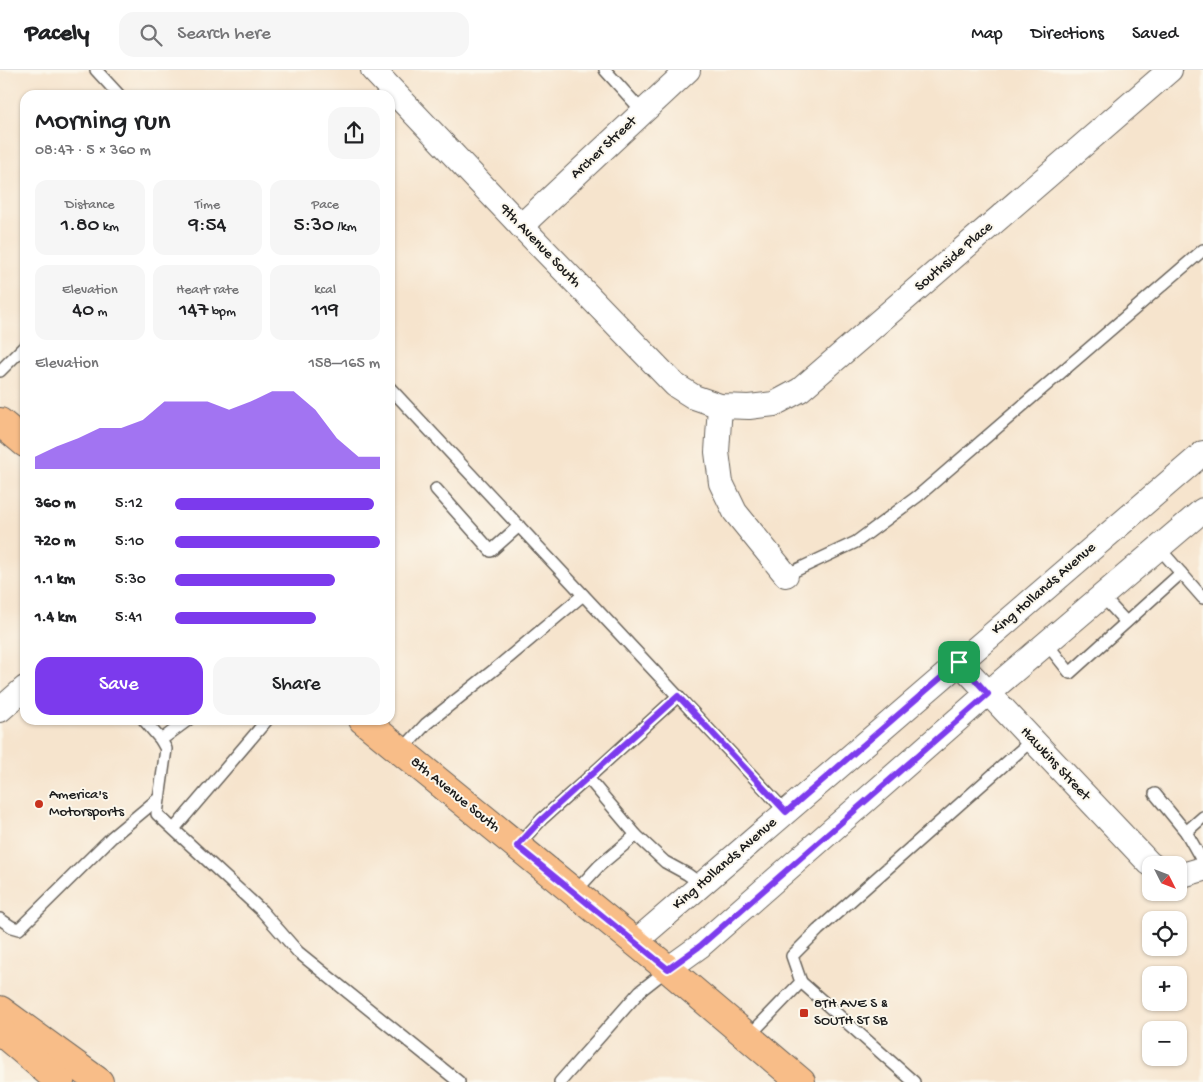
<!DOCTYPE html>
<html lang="en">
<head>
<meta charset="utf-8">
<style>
	body { margin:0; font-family:"Gochi Hand",sans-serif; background:#f6f6f6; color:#202124; height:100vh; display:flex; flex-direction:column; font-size:19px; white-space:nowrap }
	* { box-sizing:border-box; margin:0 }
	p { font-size:16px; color:#757577 }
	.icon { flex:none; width:28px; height:28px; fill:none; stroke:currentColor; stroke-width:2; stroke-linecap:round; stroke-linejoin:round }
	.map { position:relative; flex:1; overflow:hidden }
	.side { position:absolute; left:20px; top:20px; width:375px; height:635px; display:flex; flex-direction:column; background:#fff; border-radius:15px; box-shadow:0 1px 4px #0004 }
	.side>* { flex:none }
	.needle { width:32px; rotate:132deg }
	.controls { position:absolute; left:1142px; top:786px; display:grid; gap:10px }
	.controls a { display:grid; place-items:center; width:45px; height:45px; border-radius:10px; background:#fff; box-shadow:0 1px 4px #0004; font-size:25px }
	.pin { position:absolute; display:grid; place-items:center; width:42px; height:42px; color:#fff; margin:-21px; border-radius:10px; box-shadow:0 2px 8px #0006 }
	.round { display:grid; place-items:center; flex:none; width:52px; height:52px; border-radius:15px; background:#f6f6f6 }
	.head { display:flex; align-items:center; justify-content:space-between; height:85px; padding:0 15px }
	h1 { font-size:28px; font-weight:600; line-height:38px }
	.figures { display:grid; grid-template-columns:repeat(3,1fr); gap:8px; height:85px; padding:5px 15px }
	.figures div { display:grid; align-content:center; border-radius:12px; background:#f6f6f6; text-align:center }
	.figures b { font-size:21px; font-weight:600 }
	.figures small { font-size:14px; font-weight:400 }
	.figures p { font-size:14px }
	.chart { height:140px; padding:10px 15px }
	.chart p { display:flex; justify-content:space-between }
	.chart svg { width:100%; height:90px; margin-top:5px; fill:#7c3aed; opacity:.7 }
	.cta { display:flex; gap:10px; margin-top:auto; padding:10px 15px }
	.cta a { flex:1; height:58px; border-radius:15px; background:#7c3aed; color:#fff; font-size:20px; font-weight:600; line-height:58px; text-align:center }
	.cta a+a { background:#f6f6f6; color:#202124 }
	ul { padding:0 15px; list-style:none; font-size:16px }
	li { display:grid; grid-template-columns:80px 60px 1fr; align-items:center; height:38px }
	li i { height:12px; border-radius:6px; background:#7c3aed }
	header { display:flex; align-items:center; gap:30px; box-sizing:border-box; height:70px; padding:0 25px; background:#fff; border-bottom:1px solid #e0e0e0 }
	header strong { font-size:24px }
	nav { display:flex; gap:28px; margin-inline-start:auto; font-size:18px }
	.search { width:350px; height:45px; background:#f6f6f6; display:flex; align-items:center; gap:12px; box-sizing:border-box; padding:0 18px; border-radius:15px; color:#757577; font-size:19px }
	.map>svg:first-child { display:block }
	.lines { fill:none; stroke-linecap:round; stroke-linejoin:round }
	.service-casing { stroke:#68625a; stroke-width:14 }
	.minor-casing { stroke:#68625a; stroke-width:26 }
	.primary-casing { stroke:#68625a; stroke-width:30 }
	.motorway-casing { stroke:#68625a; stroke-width:30 }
	.service { stroke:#fff; stroke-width:11 }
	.minor { stroke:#fff; stroke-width:24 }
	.primary { stroke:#f8bd88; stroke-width:28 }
	.motorway { stroke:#f8bd88; stroke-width:28 }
	.route-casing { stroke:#fff; stroke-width:10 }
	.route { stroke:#7c3aed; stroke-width:6 }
	.poi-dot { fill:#c8321e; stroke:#fbf7ec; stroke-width:2 }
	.labels { text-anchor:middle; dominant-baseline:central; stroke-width:4; stroke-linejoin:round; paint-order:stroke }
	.street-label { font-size:15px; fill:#1c1c1c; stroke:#fbf7ec }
	.poi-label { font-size:15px; fill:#1c1c1c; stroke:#fbf7ec; text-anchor:start }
</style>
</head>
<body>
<header>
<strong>Pacely</strong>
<div class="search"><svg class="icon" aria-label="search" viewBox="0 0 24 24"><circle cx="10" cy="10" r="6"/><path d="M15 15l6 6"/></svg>Search here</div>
<nav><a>Map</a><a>Directions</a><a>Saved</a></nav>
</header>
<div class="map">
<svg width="1203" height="1012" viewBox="0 0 1203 1012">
	<rect width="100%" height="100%" fill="#fbf7ec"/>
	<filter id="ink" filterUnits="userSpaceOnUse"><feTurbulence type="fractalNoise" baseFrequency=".02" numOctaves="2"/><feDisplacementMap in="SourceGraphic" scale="10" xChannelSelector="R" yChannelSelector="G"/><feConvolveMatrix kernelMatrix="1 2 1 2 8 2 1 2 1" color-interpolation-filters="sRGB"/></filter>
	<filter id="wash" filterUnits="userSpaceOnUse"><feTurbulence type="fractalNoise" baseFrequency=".0096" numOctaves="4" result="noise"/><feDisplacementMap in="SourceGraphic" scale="20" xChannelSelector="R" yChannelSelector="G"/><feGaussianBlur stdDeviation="1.12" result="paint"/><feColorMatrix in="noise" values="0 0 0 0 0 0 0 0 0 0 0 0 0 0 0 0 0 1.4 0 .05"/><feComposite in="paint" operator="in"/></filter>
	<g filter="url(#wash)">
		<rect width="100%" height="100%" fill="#f6e4cd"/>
	</g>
	<g filter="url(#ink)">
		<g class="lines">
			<!-- service casing -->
			<g class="service-casing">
				<g id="service">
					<polyline points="96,0 119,25"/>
					<polyline points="605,0 643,42"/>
					<polyline points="0,301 25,276"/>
					<polyline points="390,318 786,742"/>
					<polyline points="436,419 491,481 519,456"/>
					<polyline points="1159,478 1203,528"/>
					<polyline points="786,505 856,472 918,426 1203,180"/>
					<polyline points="1102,526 1126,552"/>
					<polyline points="1047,574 1070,603 1181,503"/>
					<polyline points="144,650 161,670 166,679 157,744 262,841 298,882 459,1012"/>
					<polyline points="161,670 188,650"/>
					<polyline points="401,681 426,654 495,599 583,525"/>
					<polyline points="588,708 678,626"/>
					<polyline points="1155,724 1186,762 1203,792"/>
					<polyline points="174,759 267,650"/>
					<polyline points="1186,762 1203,747"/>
					<polyline points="517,776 542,749 588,708 636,765 665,792 687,804 701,814"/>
					<polyline points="574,823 599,796 636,765"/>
					<polyline points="0,849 12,857 19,859 112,767 159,728"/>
					<polyline points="801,912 914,1012"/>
					<polyline points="748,967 801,912 792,886 818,860 1032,670"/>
					<polyline points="560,1012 640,921 668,899"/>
				</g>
			</g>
			<!-- minor casing -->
			<g class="minor-casing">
				<g id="minor">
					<polyline points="373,0 521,156 675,315 694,327 720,336 749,337 774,334 800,320 1170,0"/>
					<polyline points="521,156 688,0"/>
					<polyline points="720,336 717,382 721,413 735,442 786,505"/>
					<polyline points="959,592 1149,793 1152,795"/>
					<polyline points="0,640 25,618"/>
					<polyline points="1179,806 1203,799"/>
					<polyline points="635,872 1203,383"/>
					<polyline points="668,899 700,876 988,623 1203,440"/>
				</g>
			</g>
			<!-- primary casing -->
			<g class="primary-casing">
				<g id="primary">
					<polyline points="0,352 25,373"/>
					<polyline points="363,650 668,899 801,1012"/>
				</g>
			</g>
			<!-- motorway casing -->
			<g class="motorway-casing">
				<g id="motorway">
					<polyline points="0,940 99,1012"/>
					<polyline points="0,961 60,1012"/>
				</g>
			</g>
			<!-- service -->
			<use href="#service" class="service"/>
			<!-- minor -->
			<use href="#minor" class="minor"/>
			<!-- primary -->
			<use href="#primary" class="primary"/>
			<!-- motorway -->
			<use href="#motorway" class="motorway"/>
		</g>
	</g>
	<g class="lines" filter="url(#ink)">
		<!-- route casing -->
		<g class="route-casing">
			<polygon id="route" points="959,592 988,624 700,876 668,899 517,776 542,749 678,626 786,742"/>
		</g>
		<!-- route -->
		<use href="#route" class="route"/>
	</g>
	<!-- markers -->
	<g class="poi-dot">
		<circle cx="39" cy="734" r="5"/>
		<rect x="799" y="938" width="10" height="10" rx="2.5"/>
	</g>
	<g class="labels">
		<!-- street labels -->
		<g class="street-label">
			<text transform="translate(604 78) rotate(-43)">Archer Street</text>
			<text transform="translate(540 176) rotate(46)">9th Avenue South</text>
			<text transform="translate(954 187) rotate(-41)">Southside Place</text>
			<text transform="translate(1044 519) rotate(-41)">King Hollands Avenue</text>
			<text transform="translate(1055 694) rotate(47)">Hawkins Street</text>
			<text transform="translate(455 725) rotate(39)">8th Avenue South</text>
			<text transform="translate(725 794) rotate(-41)">King Hollands Avenue</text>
		</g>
		<!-- poi labels -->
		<g class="poi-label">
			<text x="49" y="725">America's<tspan x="49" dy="17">Motorsports</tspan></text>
			<text x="814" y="934">8TH AVE S &amp;<tspan x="814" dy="17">SOUTH ST SB</tspan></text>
		</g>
	</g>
</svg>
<div class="controls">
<a><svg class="needle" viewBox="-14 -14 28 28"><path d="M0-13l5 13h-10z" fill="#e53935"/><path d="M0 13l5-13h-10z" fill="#757577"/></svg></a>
<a><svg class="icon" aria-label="locate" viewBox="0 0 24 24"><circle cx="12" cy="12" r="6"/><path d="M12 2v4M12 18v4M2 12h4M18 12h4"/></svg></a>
<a>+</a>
<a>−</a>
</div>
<div class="pin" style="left:959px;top:592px;background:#1e9e55"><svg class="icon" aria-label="arrive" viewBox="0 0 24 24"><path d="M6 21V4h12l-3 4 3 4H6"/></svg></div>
<section class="side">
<div class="head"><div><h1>Morning run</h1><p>08:47 · 5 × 360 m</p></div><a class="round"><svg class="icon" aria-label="share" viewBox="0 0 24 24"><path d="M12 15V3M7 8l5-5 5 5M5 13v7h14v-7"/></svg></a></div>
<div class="figures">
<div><p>Distance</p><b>1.80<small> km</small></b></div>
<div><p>Time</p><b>9:54</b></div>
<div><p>Pace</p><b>5:30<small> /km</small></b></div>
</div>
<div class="figures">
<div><p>Elevation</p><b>40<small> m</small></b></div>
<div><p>Heart rate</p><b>147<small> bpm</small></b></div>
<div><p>kcal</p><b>119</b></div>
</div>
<div class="chart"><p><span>Elevation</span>158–165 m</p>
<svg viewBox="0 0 160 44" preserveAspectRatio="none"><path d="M0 44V38L10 33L20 29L30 24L40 24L50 20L60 11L70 11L80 11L90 15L100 11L110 6L120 6L130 15L140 29L150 38L160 38V44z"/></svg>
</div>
<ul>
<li><b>360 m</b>5:12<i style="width:97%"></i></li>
<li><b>720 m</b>5:10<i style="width:100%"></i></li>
<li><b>1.1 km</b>5:30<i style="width:78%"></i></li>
<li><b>1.4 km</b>5:41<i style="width:69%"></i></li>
</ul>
<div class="cta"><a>Save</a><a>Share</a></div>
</section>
</div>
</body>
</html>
